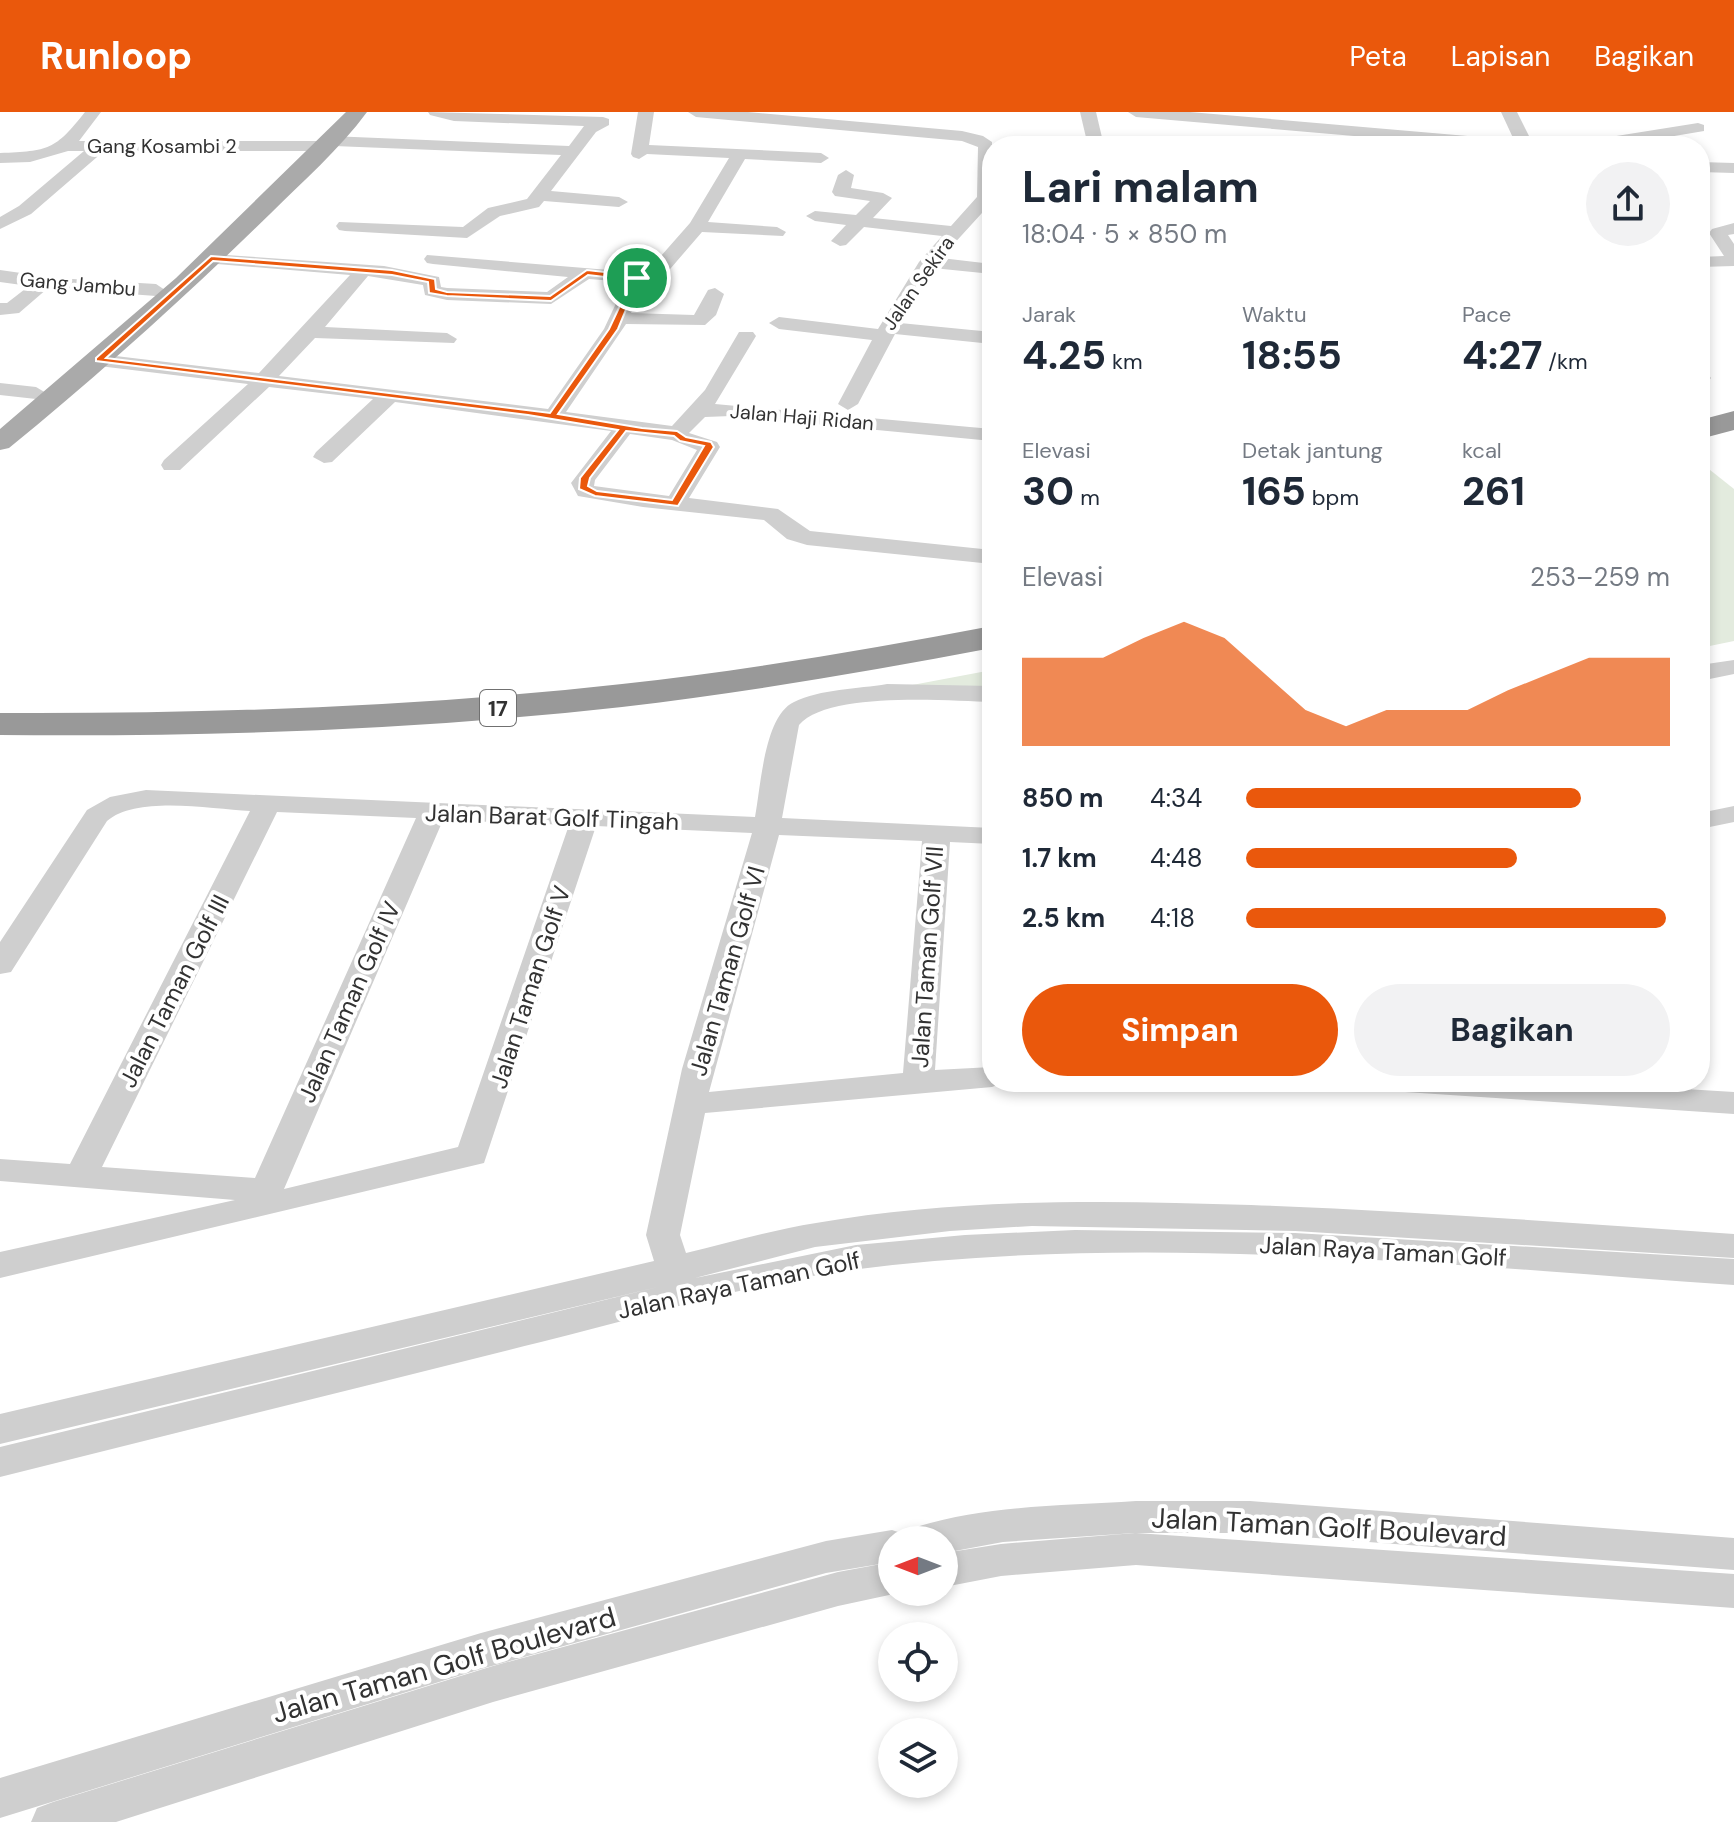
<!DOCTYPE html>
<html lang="id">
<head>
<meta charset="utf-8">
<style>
	body { margin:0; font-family:"DM Sans",sans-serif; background:#f2f2f3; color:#1f2937; height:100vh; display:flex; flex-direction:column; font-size:30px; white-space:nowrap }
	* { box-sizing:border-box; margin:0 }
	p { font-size:26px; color:#747a83 }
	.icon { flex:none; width:44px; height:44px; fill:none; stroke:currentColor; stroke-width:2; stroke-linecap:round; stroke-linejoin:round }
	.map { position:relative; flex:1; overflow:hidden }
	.details { position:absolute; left:982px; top:24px; width:728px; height:956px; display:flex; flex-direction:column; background:#fff; border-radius:32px; box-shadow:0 4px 12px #0003 }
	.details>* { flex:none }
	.needle { width:52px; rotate:270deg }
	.controls { position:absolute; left:878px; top:1414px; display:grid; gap:16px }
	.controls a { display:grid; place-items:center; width:80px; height:80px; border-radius:50%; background:#fff; box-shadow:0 4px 12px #0003; font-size:40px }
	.pin { position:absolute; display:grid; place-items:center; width:68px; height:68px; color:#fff; margin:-34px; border:4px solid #fff; border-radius:50%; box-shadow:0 2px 8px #0007 }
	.round { display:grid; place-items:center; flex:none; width:84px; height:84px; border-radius:42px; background:#f2f2f3 }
	.overview { display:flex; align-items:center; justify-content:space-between; height:136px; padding:0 40px }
	h1 { font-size:44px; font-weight:700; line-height:60px }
	.figures { display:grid; grid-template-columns:repeat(3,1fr); gap:12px; height:136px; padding:8px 40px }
	.figures div { display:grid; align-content:center }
	.figures b { font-size:40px; font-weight:700 }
	.figures small { font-size:22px; font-weight:400 }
	.figures p { font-size:22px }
	.chart { height:224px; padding:16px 40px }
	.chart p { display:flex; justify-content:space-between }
	.chart svg { width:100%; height:144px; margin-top:8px; fill:#ea580c; opacity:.7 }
	.primary-button { display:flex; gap:16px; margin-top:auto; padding:16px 40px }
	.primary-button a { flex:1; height:92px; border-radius:48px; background:#ea580c; color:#fff; font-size:32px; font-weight:700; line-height:92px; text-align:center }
	.primary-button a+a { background:#f2f2f3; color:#1f2937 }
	ul { padding:0 40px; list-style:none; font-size:26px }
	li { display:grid; grid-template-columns:128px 96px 1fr; align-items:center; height:60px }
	li i { height:20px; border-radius:10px; background:#ea580c }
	header { display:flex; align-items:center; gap:48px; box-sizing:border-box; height:112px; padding:0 40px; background:#ea580c; color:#fff }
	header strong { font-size:38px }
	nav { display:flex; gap:44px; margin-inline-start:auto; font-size:28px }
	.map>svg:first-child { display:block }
	.green { fill:#e3ebde }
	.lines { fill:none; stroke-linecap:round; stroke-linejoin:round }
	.minor { fill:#cfcfcf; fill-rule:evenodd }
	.major { fill:#aaa; fill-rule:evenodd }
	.highway { fill:#999; fill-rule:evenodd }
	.route { fill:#ea580c; stroke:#fff; stroke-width:2; fill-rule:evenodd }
	.labels { text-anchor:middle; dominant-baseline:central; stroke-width:8; stroke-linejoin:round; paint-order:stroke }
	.far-street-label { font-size:20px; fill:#323232; stroke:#fff }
	.shield { fill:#fff; stroke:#707070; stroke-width:2 }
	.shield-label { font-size:22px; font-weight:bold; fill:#323232 }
	.street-label { font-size:24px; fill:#323232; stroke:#fff }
	.near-street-label { font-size:28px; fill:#323232; stroke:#fff }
</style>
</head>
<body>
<header>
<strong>Runloop</strong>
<nav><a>Peta</a><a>Lapisan</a><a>Bagikan</a></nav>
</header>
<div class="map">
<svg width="1734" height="1710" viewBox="0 0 1734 1710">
	<rect width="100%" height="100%" fill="#fff"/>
	<!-- green -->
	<g class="green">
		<polygon points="1700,350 1734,377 1734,529 1700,536"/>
		<polygon points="992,558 992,578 907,574"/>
	</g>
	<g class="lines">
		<!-- minor -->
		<g class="minor">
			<path d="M85,0h16l-22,29h243l8,-5 239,10 15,-20 -130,-5 -24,-6 -2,-3 175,5 6,2v6l-13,7 -45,59 68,6 9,5 -9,5 -75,-6 -5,6 -39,9 -33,22 -122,-7 -6,-1 -3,-4 3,-4 124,5 25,-19 39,-9 34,-44 -227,-9 -8,5h-222l-73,63 -31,15v-12l19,-11 65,-55h-16l-38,11 -30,1v-10c49,-2 55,-3 85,-41z"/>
			<path d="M638,0h16l-5,33 172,8 8,5 -8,5 -76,-4 -37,63 69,5 9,5 -3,4 -81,-4 -44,51 -14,1 -13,29 63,2 14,-25 7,-2 9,6 -8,21 -11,10 -79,-1 -60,88 106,14 33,-36 34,-58h14l3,4 -41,68 277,25v12l-261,-25 -26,1 -16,16 28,9 3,5 -31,51 89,11 32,22 182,19v14l-185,-19 -20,-6 -23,-19 -121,-13 -65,-11 -7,-13 40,-52 -216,-29 -63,60 -8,1 -11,-6 3,-5 57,-53 -104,-12 -89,83h-16l-3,-5 3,-5 84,-76 -149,-18 -10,-6 10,-6 160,19 91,-98 -145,-12 -3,-4 3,-4 6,-1 173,12 55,11 2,10 6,1 100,4 21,-15 -135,-13 -6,-1 -3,-4 3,-4 219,18 44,-50 39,-65 -82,-4 -8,5 -6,-2 -2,-3zM368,164l55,9 2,10 22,5 104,4 38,-25 37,3 -22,47 -56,80 -269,-33 36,-38 139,5 3,-4 -10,-6 -122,-6zM630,322l42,6 25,10 -28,46 -75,-10 1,-6z"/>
			<polygon points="688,0 748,0 962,19 983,24 992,30 992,90 941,146 992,152 992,162 933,156 900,211 992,220 992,232 895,222 858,292 848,298 838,292 872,228 779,217 769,211 779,205 878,217 919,150 942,124 864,115 846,133 840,134 831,129 846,113 815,109 806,104 815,99 856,103 870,89 835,84 832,80 838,63 846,58 854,63 851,76 883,81 892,86 873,106 951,114 977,85 978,35 962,29 696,5"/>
			<polygon points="1080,0 1096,0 1104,34 1088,34"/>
			<polygon points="1128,0 1190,0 1514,28 1501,0 1517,0 1534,34 1470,34 1136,5"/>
			<polygon points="1698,11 1704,13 1704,19 1615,34 1577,34 1585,29"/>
			<polygon points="1700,50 1734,51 1734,61 1700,60"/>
			<polygon points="1734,111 1734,122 1728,123 1734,132 1734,154 1700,155 1700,145 1724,144 1709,121 1712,117"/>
			<polygon points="0,158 56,166 156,172 165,178 156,184 48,176 19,201 0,203 0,191 7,191 29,174 0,170"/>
			<polygon points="1700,260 1708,262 1711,266 1708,270 1700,272"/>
			<polygon points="0,271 36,275 46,281 36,287 0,283"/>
			<polygon points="1734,548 1734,562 1700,569 1700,553"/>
			<path d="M887,572l105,2v16c-45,-1 -163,-11 -193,23l-17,93 210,10v16l-42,-2 -15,228 57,-3v15h13l-13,5 -287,26 -25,122 6,18c43,-10 86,-23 130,-30 144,-25 290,-23 435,-18 161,6 322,18 483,29v24l-439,-27 -263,-5 -82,5 -135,16 -120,31 161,-33 109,-10 110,-5 220,3 439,26v26c-292,-20 -591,-53 -883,-15 -105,14 -208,47 -310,72 -180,45 -361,90 -541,135v-30l662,-161 -662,158v-30l654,-153 -8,-26 36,-166 70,-236 -156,-7 -112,337 -484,115v-26l235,-52 -235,-19v-22l70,5 180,-353c-38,-2 -113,-16 -143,10l-96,151 -11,2v-32l87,-132 23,-13 36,-7 609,27c6,-31 9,-101 39,-115 26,-13 64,-13 93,-18zM277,700l139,6 -161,360 -153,-11zM443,708l126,5 -111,322 -174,42zM779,723l143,6 -19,232 -194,19z"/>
			<polygon points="1734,694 1734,710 1700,717 1700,701"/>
			<polygon points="1389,970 1571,970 1734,980 1734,1002 1405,980 1394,977"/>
			<path d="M1136,1389h114l484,37v32l-484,-37h-114l598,41v34l-598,-43 -135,11 -57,11v-34l57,-9 134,-11 -132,9 -59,11v-13h-52v22l-66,11 -345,96 -481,149v-40l481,-145 345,-92 66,-11 15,5 3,-6c71,-24 152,-23 226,-28z"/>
			<polygon points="892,1450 892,1480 903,1480 838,1494 493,1590 116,1710 31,1710 37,1696 53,1690 493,1554 838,1460"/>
		</g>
		<!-- major -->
		<path class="major" d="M346,0h21c-27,37 -65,70 -97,102 -84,82 -170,160 -261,234l-9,2v-21l176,-151z"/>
		<!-- highway -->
		<g class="highway">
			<polygon points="1734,299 1734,318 1700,327 1700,308"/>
			<path d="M992,514v22c-123,23 -246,45 -370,59 -207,23 -414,30 -622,28v-22c208,1 415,-6 622,-29 124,-13 247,-35 370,-58z"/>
		</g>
	</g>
	<!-- route -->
	<path class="route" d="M211,144l181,14 43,9 1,10 11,3 103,4 37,-26 53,6 -22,53 -60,85 84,14 35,3 9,6 25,5 3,5 -36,59 -83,-10 -16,-7 1,-11 38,-48 -90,-15 -432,-54v-3zM213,149l179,14 36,7 1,11 18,3 104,5 37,-26 44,5 -23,49 -59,84 -444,-55zM626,319l48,5 6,5 24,5 -32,54 -75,-9 -9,-5 2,-8z"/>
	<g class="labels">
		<!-- far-street labels -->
		<g class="far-street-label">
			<text x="162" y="34">Gang Kosambi 2</text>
			<text transform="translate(918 171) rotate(-55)">Jalan Sekira</text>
			<text transform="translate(78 172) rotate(5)">Gang Jambu</text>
			<text transform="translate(802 305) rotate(5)">Jalan Haji Ridan</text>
		</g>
		<!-- shield labels -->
		<rect class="shield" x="480" y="578" width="36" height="36" rx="6"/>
		<g class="shield-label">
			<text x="498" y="596">17</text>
		</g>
		<!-- street labels -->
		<g class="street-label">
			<text transform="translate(552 705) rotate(2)">Jalan Barat Golf Tingah</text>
			<text transform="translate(927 845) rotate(-86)">Jalan Taman Golf VII</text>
			<text transform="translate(727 859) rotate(-74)">Jalan Taman Golf VI</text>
			<text transform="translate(530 875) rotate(-72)">Jalan Taman Golf V</text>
			<text transform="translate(174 879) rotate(-63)">Jalan Taman Golf III</text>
			<text transform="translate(349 890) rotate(-66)">Jalan Taman Golf IV</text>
			<text transform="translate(1383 1139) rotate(3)">Jalan Raya Taman Golf</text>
			<text transform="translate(739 1173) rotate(-12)">Jalan Raya Taman Golf</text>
		</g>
		<!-- near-street labels -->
		<g class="near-street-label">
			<text transform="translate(1329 1415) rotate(3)">Jalan Taman Golf Boulevard</text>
			<text transform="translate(444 1553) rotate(-16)">Jalan Taman Golf Boulevard</text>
		</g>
	</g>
</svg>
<div class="controls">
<a><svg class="needle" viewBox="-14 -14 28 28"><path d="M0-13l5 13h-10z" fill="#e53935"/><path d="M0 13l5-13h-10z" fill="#747a83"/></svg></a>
<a><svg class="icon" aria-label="locate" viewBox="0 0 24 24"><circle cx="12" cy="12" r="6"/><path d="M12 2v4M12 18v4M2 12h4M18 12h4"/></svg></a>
<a><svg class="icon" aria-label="layers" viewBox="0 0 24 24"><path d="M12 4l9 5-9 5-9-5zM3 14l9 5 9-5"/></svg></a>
</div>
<div class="pin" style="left:637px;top:166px;background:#1e9e55"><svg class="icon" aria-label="arrive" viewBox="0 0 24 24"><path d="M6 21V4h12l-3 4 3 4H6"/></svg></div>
<section class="details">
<div class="overview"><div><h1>Lari malam</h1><p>18:04 · 5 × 850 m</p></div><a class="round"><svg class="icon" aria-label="share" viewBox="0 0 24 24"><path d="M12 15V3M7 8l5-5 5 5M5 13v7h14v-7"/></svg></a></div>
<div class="figures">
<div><p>Jarak</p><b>4.25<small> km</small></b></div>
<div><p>Waktu</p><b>18:55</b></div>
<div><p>Pace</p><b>4:27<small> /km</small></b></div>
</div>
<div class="figures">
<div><p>Elevasi</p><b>30<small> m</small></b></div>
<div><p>Detak jantung</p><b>165<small> bpm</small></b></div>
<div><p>kcal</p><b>261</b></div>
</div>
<div class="chart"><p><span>Elevasi</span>253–259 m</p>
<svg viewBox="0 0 160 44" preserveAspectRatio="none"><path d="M0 44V17L10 17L20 17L30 11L40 6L50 11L60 22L70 33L80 38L90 33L100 33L110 33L120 27L130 22L140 17L150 17L160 17V44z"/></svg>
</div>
<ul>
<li><b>850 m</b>4:34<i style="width:79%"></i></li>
<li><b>1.7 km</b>4:48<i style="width:64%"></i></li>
<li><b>2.5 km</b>4:18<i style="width:99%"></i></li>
</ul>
<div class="primary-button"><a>Simpan</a><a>Bagikan</a></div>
</section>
</div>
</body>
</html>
